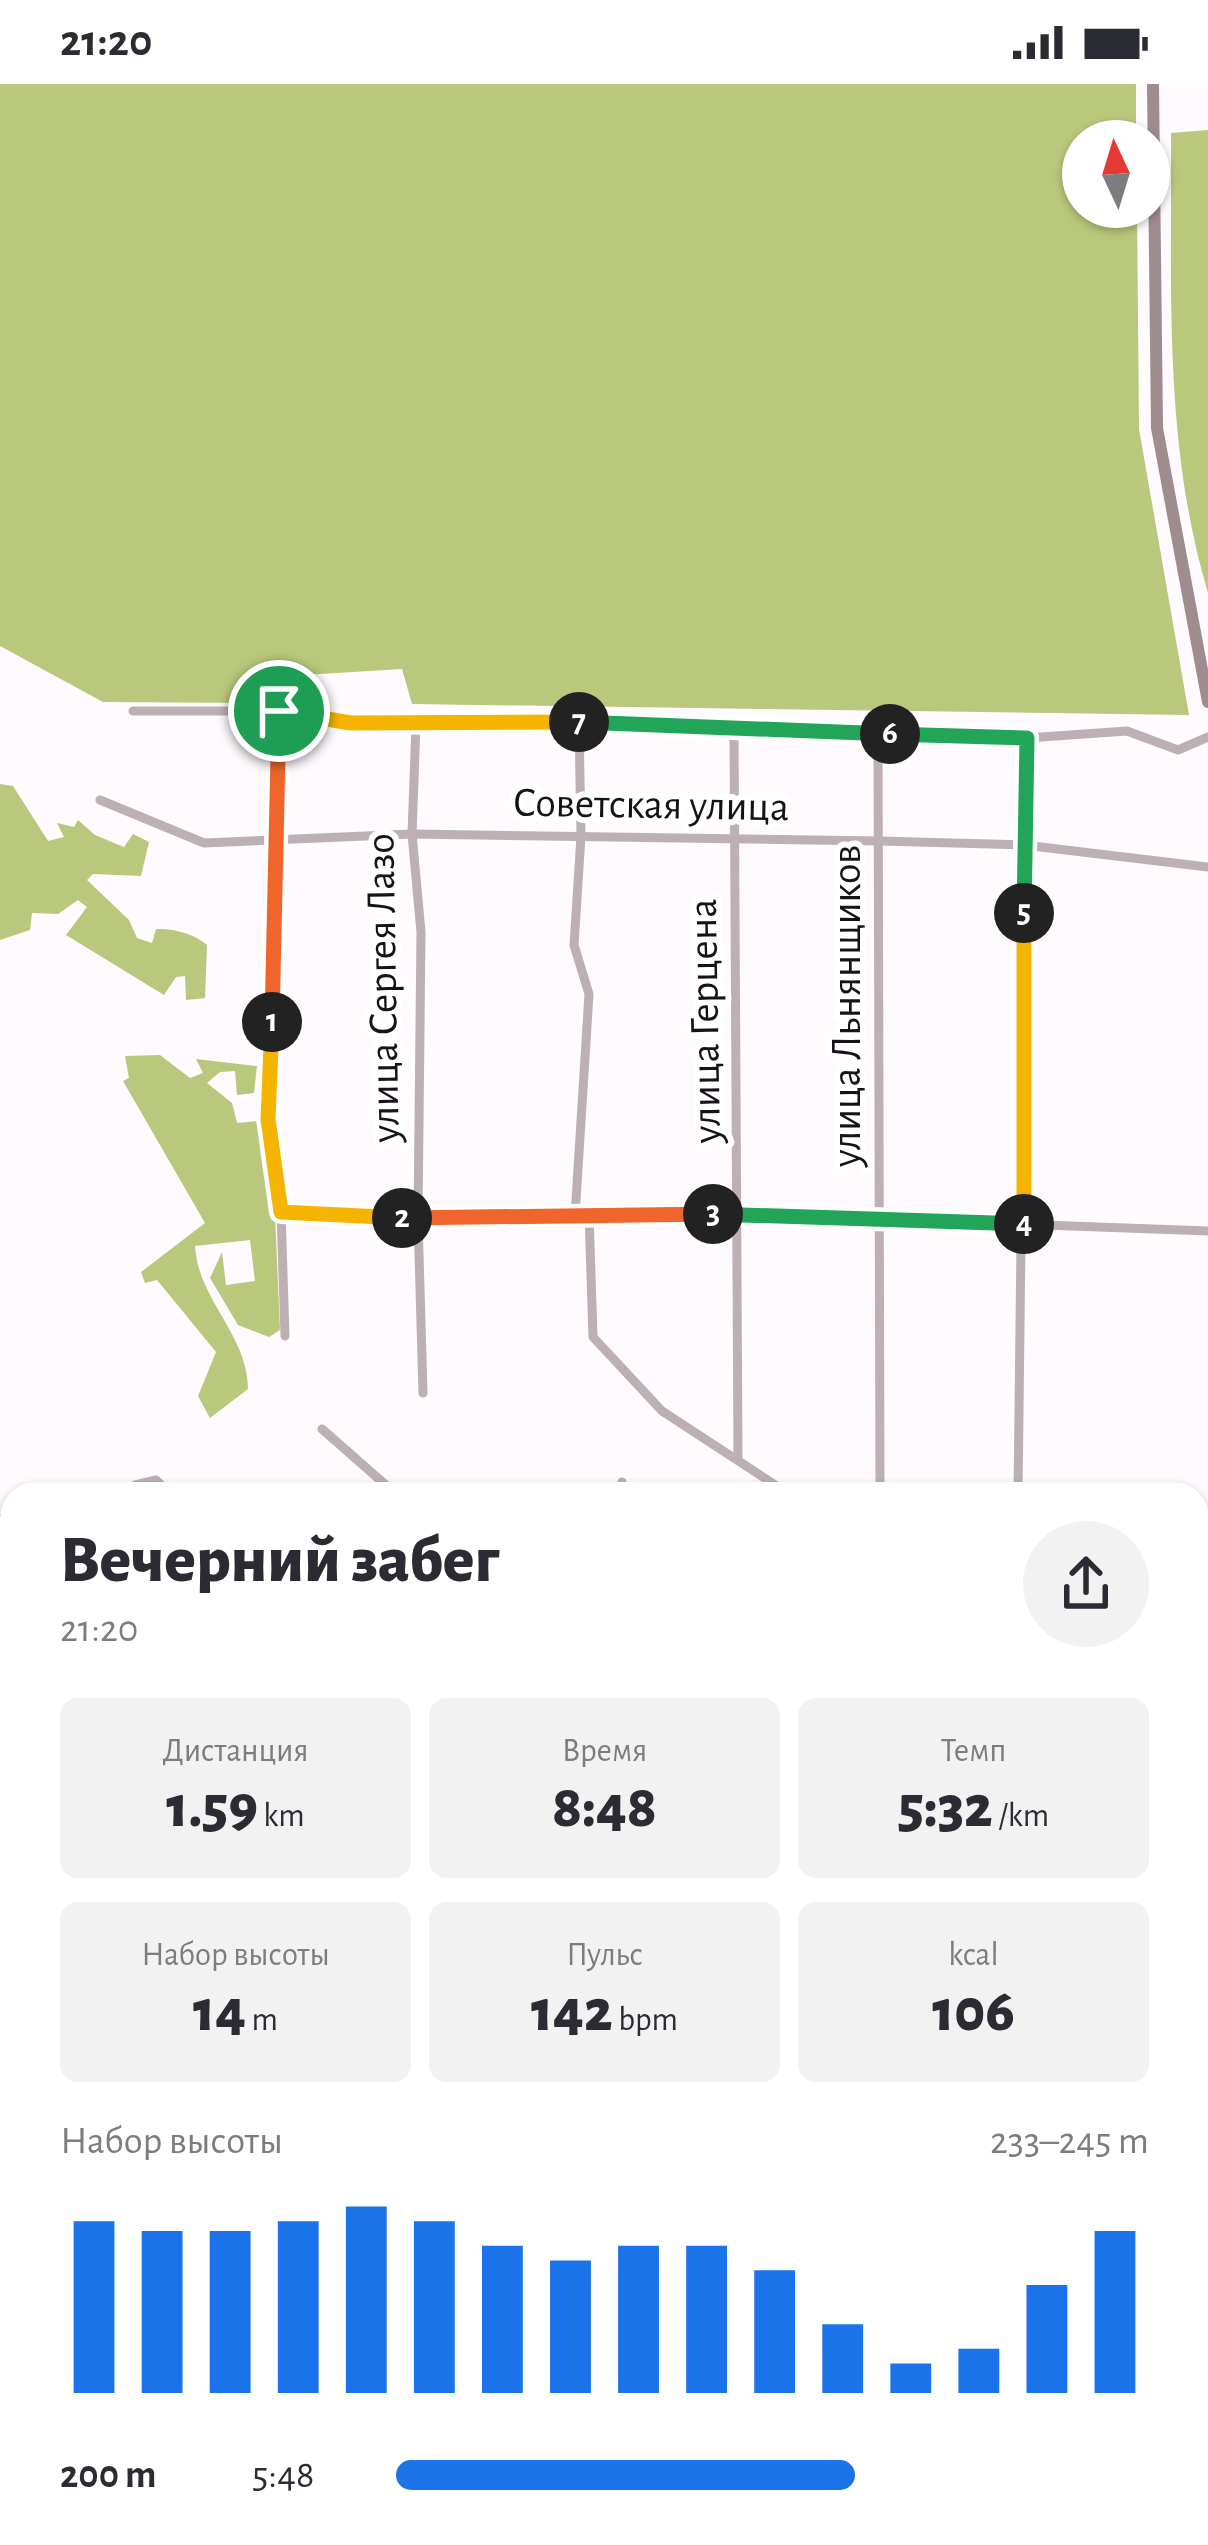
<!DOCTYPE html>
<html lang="ru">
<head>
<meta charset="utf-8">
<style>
	body { margin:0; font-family:"Alegreya Sans",sans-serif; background:#f2f2f3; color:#2b2b33; height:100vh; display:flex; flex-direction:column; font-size:45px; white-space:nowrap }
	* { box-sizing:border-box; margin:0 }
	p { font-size:39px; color:#7c7c81 }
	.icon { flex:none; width:66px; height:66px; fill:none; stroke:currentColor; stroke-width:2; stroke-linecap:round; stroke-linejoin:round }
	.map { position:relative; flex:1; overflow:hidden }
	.sheet { position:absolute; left:0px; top:1398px; width:1209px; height:1065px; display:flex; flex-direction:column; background:#fff; border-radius:36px 36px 0 0; box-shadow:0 3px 9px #0004 }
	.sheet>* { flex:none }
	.needle { width:78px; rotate:356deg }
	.buttons { position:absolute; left:1062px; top:36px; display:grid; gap:24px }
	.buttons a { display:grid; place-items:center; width:108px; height:108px; border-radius:50%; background:#fff; box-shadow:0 3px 9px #0004; font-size:60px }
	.pin { position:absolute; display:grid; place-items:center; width:102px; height:102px; color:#fff; margin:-51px; border:6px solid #fff; border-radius:50%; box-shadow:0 3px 12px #0007 }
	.km { position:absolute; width:60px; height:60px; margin:-30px; border-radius:50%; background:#222; color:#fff; font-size:33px; line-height:60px; text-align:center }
	.round { display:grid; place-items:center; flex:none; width:126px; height:126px; border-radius:63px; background:#f2f2f3 }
	.head { display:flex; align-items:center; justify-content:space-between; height:204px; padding:0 60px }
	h1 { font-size:66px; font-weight:800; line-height:90px }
	.metrics { display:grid; grid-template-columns:repeat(3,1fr); gap:18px; height:204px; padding:12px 60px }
	.metrics div { display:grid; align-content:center; border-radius:18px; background:#f2f2f3; text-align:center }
	.metrics b { font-size:60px; font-weight:800 }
	.metrics small { font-size:33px; font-weight:400 }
	.metrics p { font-size:33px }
	.chart { height:336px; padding:24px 60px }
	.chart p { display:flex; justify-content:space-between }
	.chart svg { width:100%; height:216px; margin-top:12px; stroke:#1a73e8; stroke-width:6 }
	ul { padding:0 60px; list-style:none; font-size:39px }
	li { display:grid; grid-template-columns:192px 144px 1fr; align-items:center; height:90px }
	li i { height:30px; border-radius:15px; background:#1a73e8 }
	.status { display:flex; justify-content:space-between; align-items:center; height:84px; padding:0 60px; background:#fff; direction:ltr }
	.status svg { height:33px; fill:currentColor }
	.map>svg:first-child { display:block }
	.green { fill:#c8d693 }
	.forest { fill:#b9c87c }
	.water { fill:#79b1ea }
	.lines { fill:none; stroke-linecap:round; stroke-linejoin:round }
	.street { stroke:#bdb0b2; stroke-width:9 }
	.secondary { stroke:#9f8c8f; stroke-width:12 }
	.rail { stroke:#433e44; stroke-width:3; stroke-dasharray:15 15; stroke-linecap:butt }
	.split-1-casing { stroke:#fff; stroke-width:24 }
	.split-2-casing { stroke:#fff; stroke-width:24 }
	.split-3-casing { stroke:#fff; stroke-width:24 }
	.split-4-casing { stroke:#fff; stroke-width:24 }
	.split-5-casing { stroke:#fff; stroke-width:24 }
	.split-6-casing { stroke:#fff; stroke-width:24 }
	.split-7-casing { stroke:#fff; stroke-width:24 }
	.split-8-casing { stroke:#fff; stroke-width:24 }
	.split-1 { stroke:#f0652b; stroke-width:15 }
	.split-2 { stroke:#f5b400; stroke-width:15 }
	.split-3 { stroke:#f0652b; stroke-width:15 }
	.split-4 { stroke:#22a559; stroke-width:15 }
	.split-5 { stroke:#f5b400; stroke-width:15 }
	.split-6 { stroke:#22a559; stroke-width:15 }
	.split-7 { stroke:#22a559; stroke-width:15 }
	.split-8 { stroke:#f5b400; stroke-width:15 }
	.labels { text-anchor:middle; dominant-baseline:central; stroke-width:12; stroke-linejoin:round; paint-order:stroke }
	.street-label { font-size:42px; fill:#171118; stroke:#fff }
</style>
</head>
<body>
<div class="status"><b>21:20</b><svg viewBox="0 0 49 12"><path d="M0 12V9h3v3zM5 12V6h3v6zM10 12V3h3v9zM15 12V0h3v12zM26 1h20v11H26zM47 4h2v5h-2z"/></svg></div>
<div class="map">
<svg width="1208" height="2461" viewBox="0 0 1208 2461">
	<rect width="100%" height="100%" fill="#fefafe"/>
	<!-- green -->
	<polygon class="green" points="519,2451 597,2451 616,2461 494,2461"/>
	<!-- forest -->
	<g class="forest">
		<polygon points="0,0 1136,0 1136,57 1083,57 1083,123 1137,123 1139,345 1189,631 412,620 402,585 304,591 270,619 103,618 0,562"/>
		<path d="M1208,46v463c-45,-151 -36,-304 -37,-460z"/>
		<path d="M0,700l13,2 35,55 16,-4 -7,-14 17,4 4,-7 17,15 29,12 9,-13 16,8 -8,34 -48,-2 -6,6 42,40 8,18 15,5 4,-14c17,-1 39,5 51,16l-2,53 -19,2 -1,-24 -9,1 -12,18 -98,-60 21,-28 -9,-7 -20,14 -26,-1 -2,17 -30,10z"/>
		<path d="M160,971l30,23 13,-5 -7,-14 61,7 -3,27 -17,2 -2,-24 -15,1 -13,11 25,20 5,20 22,-2 16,93 5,116 -11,7 -31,-12 -28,-47 12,-26 4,33 29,-4 -5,-41 -55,6c3,54 53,89 53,143l-38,29 -12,-22 18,-44 -59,-72 -12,3 -4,-11 64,-49 -82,-142 6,-3 -4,-22z"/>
		<polygon points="1197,1756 1208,1899 1197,1899"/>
		<polygon points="519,2451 494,2461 429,2461 420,2452"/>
		<polygon points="597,2451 682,2451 689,2461 616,2461"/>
	</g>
	<!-- water -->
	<g class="water">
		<polygon points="0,1918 11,1930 12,2078 0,2060"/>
		<polygon points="682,2451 827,2451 835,2461 689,2461"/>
	</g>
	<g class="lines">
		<!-- street -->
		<g class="street">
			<polyline points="133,627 279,627 351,639 416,641 653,637 1027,654 1127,647 1178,666 1208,653"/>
			<polyline points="279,627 268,1035 281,1128 285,1252"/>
			<polyline points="416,641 412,750 421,848 418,1135 423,1309"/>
			<polyline points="734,644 738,1373"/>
			<polyline points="878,650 880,1410"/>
			<polyline points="100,716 204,759 412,750 880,757 1024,761 1208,783"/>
			<polyline points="281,1128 418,1135 739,1130 1208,1147"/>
			<polyline points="589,1130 593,1253 662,1327 789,1410"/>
			<polyline points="575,1132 589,910 574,861 581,752 579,638"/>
			<polyline points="322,1345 396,1410"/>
			<polyline points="128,1410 135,1401 156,1396 171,1410"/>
			<polyline points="616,1410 622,1398"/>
			<polyline points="1018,1410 1027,654"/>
			<polyline points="1197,1513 1208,1513"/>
			<polyline points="0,1634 12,1625"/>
			<polyline points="0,1803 12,1819"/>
			<polyline points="1197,2157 1208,2147"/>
			<polyline points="1197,2251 1208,2267"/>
		</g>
		<!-- secondary -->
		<g class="secondary">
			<polyline points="1153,0 1157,344 1208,618"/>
			<polyline points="0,1436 12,1451"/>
			<polyline points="0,2215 12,2224"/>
			<polyline points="290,2451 302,2461"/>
			<polyline points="959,2451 966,2461"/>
		</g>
		<!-- rail -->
		<g class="rail">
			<polyline points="1197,2393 1208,2440"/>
			<polyline points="1162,2451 1167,2461"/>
		</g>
	</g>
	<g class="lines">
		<!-- split-1 casing -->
		<g class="split-1-casing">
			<polyline id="split-1" points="272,938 279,627"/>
		</g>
		<!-- split-2 casing -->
		<g class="split-2-casing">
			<polyline id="split-2" points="272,938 268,1035 281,1128 402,1134"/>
		</g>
		<!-- split-3 casing -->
		<g class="split-3-casing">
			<polyline id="split-3" points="402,1134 713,1130"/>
		</g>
		<!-- split-4 casing -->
		<g class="split-4-casing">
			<polyline id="split-4" points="713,1130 1024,1140"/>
		</g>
		<!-- split-5 casing -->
		<g class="split-5-casing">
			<polyline id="split-5" points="1024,829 1024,1140"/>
		</g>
		<!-- split-6 casing -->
		<g class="split-6-casing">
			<polyline id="split-6" points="890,650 1027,654 1024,829"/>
		</g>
		<!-- split-7 casing -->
		<g class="split-7-casing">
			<polyline id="split-7" points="579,638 890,650"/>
		</g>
		<!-- split-8 casing -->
		<g class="split-8-casing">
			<polyline id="split-8" points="279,627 351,639 579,638"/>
		</g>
		<!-- split-1 -->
		<use href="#split-1" class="split-1"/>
		<!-- split-2 -->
		<use href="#split-2" class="split-2"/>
		<!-- split-3 -->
		<use href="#split-3" class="split-3"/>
		<!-- split-4 -->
		<use href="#split-4" class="split-4"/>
		<!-- split-5 -->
		<use href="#split-5" class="split-5"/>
		<!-- split-6 -->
		<use href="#split-6" class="split-6"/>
		<!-- split-7 -->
		<use href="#split-7" class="split-7"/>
		<!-- split-8 -->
		<use href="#split-8" class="split-8"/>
	</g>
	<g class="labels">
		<!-- street labels -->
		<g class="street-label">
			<text transform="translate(651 721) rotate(1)">Советская улица</text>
			<text transform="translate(383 904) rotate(-91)">улица Сергея Лазо</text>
			<text transform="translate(847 922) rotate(-90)">улица Льнянщиков</text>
			<text transform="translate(705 937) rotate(-91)">улица Герцена</text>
		</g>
	</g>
</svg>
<div class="buttons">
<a><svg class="needle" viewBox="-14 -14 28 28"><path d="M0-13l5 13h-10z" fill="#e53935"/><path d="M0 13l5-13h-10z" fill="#7c7c81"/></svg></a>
</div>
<div class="pin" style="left:279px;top:627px;background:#1e9e55"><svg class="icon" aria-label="arrive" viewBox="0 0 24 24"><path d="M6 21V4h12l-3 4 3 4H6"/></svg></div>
<b class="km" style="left:272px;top:938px">1</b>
<b class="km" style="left:402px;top:1134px">2</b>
<b class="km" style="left:713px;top:1130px">3</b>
<b class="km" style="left:1024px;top:1140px">4</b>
<b class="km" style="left:1024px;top:829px">5</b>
<b class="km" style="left:890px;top:650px">6</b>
<b class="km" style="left:579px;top:638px">7</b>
<section class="sheet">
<div class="head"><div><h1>Вечерний забег</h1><p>21:20</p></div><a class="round"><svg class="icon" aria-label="share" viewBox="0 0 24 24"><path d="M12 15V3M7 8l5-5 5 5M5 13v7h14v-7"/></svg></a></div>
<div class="metrics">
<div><p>Дистанция</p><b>1.59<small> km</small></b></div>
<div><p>Время</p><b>8:48</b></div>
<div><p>Темп</p><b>5:32<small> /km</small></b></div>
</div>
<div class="metrics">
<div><p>Набор высоты</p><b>14<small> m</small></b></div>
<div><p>Пульс</p><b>142<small> bpm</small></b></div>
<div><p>kcal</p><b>106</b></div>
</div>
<div class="chart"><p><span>Набор высоты</span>233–245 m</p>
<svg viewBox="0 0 160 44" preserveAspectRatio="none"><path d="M5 44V9M15 44V11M25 44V11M35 44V9M45 44V6M55 44V9M65 44V14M75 44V17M85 44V14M95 44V14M105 44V19M115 44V30M125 44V38M135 44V35M145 44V22M155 44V11"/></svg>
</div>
<ul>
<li><b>200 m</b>5:48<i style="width:61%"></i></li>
</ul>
</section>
</div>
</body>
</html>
